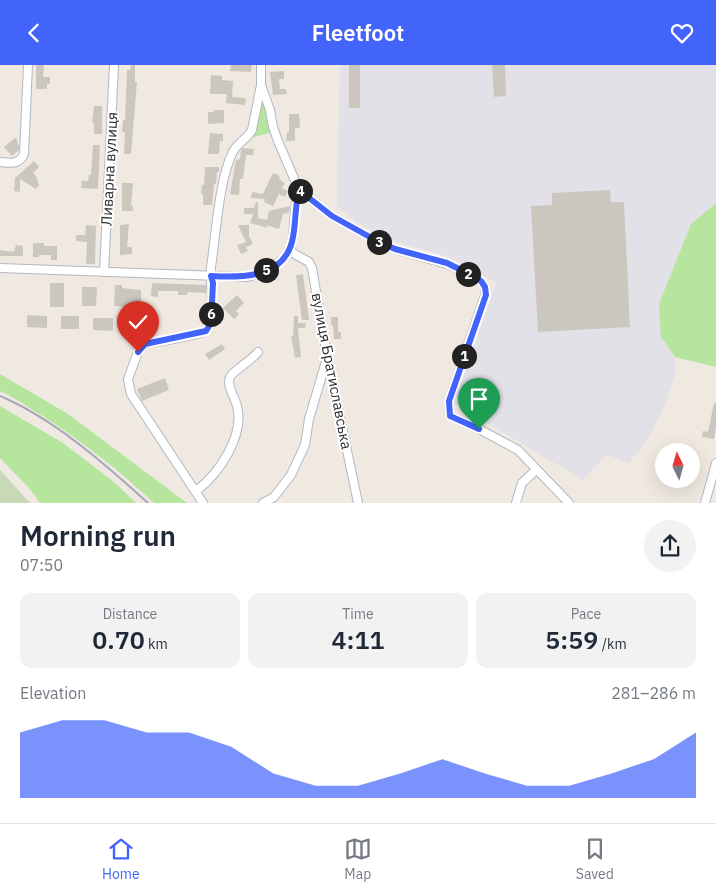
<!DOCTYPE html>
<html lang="en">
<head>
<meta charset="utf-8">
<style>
	body { margin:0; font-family:"IBM Plex Sans",sans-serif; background:#f2f2f3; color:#1f2937; height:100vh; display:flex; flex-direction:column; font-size:19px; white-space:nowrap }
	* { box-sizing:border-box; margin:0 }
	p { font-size:16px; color:#747a83 }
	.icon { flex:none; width:28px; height:28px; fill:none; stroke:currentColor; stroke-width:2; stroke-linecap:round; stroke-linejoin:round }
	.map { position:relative; height:438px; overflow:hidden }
	.panel { display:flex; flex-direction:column; background:#fff; flex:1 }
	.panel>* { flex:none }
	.needle { width:32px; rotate:355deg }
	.controls { position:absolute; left:655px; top:378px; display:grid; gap:10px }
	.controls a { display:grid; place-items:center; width:45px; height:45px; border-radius:50%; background:#fff; box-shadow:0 5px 20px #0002; font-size:25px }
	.pin { position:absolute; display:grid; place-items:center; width:42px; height:42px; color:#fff; margin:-51px -21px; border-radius:50% 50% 50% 0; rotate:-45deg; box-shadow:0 0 5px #0007 }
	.pin .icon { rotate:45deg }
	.km { position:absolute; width:25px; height:25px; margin:-12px; border-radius:50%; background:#222; color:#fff; font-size:14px; line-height:25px; text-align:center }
	.round { display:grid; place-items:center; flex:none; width:52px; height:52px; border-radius:26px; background:#f2f2f3 }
	.head { display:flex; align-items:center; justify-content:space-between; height:85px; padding:0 20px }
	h1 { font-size:28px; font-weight:600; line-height:38px }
	.stats { display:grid; grid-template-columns:repeat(3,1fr); gap:8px; height:85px; padding:5px 20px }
	.stats div { display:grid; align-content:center; border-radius:12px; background:#f2f2f3; text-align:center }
	.stats b { font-size:25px; font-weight:600 }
	.stats small { font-size:14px; font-weight:400 }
	.stats p { font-size:14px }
	.chart { height:140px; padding:10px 20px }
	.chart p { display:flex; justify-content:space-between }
	.chart svg { width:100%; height:90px; margin-top:5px; fill:#4264fb; opacity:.7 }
	header { display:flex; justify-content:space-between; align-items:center; height:65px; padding:0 20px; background:#4264fb; color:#fff; font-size:22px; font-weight:600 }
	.tabs { display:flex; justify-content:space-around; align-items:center; height:70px; border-top:1px solid #e0e1e3; background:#fff; font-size:14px; color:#747a83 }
	.tabs a { display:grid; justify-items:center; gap:2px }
	.tabs .current { color:#4264fb }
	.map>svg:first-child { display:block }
	.industrial { fill:#e3e1e8 }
	.green { fill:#b6e59e }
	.cemetery { fill:#c8d9b8 }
	.building { fill:#cbc7bf }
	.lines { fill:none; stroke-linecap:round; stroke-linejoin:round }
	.minor-casing { stroke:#b4b7c1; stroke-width:10 }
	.minor { stroke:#fff; stroke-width:8 }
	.rail { stroke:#a3a6b8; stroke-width:2 }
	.route-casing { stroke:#fff; stroke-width:10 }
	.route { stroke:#4264fb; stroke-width:6 }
	.labels { text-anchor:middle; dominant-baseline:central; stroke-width:4; stroke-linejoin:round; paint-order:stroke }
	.street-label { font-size:15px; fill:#2e2e2e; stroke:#fff }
</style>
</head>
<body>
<header><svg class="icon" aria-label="back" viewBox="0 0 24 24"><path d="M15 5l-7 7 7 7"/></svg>Fleetfoot<svg class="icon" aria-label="heart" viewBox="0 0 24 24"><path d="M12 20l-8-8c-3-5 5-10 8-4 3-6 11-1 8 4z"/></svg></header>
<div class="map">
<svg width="716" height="438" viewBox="0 0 716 438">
	<rect width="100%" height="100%" fill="#efe9e1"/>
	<!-- industrial -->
	<polygon class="industrial" points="340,0 716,0 716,138 691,159 661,272 675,292 675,311 662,347 648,373 629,398 607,390 583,415 454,338 496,218 472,204 445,191 386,174 354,155 337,141"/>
	<!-- green -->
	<g class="green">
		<polygon points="264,30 272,67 251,73 254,66 260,31"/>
		<polygon points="716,138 716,302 675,292 661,272 659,239 691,159"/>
		<path d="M0,309l68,40 119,89h-33c-34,-32 -71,-61 -110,-86 -15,-9 -28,-19 -44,-26z"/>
		<polygon points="0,341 63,378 114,417 136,438 40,438 30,424 0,393"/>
	</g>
	<!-- cemetery -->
	<polygon class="cemetery" points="0,405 30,438 0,438"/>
	<!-- building -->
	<g class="building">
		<polygon points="36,0 44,0 43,12 50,12 50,19 47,19 47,24 36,24"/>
		<polygon points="131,0 135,0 135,17 137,17 131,89 124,89 125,67 122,67 123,55 125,55 127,5 130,5"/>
		<polygon points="231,0 252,0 251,7 230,6"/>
		<rect x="349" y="0" width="11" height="43"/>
		<polygon points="492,0 505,0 506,31 494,32"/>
		<polygon points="284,6 284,14 279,14 280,24 286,24 287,29 273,30 270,7"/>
		<polygon points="211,10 222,11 222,15 233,16 232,32 246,33 245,40 226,38 227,29 210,29"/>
		<polygon points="94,41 102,41 102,69 94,69 94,58 92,58"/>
		<polygon points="214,45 224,45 224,58 208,59 208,47 214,47"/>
		<polygon points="289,49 299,49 300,63 295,63 295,76 286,76 287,67 289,67"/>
		<polygon points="210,68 223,69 223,76 220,76 219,89 208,89"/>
		<polygon points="15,73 18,76 17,78 19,80 19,85 12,91 4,82"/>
		<polygon points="93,80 100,80 98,124 81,123 82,116 88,116 89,110 91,110"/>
		<polygon points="243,83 254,84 253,90 246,90 243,114 240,114 239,130 230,129 236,95 240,94 241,85"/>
		<polygon points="34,96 39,102 33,108 36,111 39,120 36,124 20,114 20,127 14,126 15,113"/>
		<polygon points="205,102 219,102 219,107 217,107 216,119 214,119 212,140 203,140 203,129 201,129 202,120 204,120"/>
		<polygon points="273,108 280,111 279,114 285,118 282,123 288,126 285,132 279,129 273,141 264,137 265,134 251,133 252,127 263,129"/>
		<polygon points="122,118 133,118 131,141 133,141 133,146 122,146"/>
		<polygon points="610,125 611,137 624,137 630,262 538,267 531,141 552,140 552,128"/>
		<polygon points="256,137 258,137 258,153 267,155 269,146 290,141 289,148 283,149 279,164 266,160 268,163 250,158 253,149 244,149 244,143 254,143"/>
		<polygon points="129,159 127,182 132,182 132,189 120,190 120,160"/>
		<polygon points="86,160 96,161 95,199 86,199 87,177 76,176 76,170 85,170"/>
		<polygon points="238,160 249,160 249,171 253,179 246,182 248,186 241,189 237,180 246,177"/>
		<polygon points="33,178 44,178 44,181 57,181 57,195 51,195 51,190 39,190 39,192 33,192"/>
		<polygon points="16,180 23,181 23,191 0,191 0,185 14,187"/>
		<polygon points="303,209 309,255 302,255 296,210"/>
		<rect x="50" y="218" width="14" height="24"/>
		<polygon points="152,218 206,220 206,230 205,228 188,227 187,230 178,230 178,226 158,226 158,232 151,231"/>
		<polygon points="115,220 122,220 122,223 141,225 141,239 130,238 130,242 114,241"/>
		<polygon points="82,222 97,222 96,241 82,241"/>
		<polygon points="237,230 244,238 236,246 239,249 234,254 223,243"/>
		<polygon points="27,250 47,251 47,263 27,262"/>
		<rect x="61" y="251" width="18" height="13"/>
		<polygon points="294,251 298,251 298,258 306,258 305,263 298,263 301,292 295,293 291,271 293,271"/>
		<polygon points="331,252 338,252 338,267 341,267 341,274 334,274 333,260 331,260"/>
		<polygon points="93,253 113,253 113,266 93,265"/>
		<polygon points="222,279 225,284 209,295 205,289"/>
		<polygon points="165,313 169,325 142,336 137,324"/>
		<polygon points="714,338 716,338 716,363 714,374 702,372 703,366 708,367"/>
	</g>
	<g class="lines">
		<!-- minor casing -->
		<g class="minor-casing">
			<g id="minor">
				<polyline points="261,0 261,20 270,45 273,62 278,76 299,125 332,151 377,176 395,184 447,199 473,211 481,216 485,222 485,230 449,336 450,351 479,364 518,385 569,438"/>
				<path d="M0,97c10,1 19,3 24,-8l4,-89"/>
				<polyline points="289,186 309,197 312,203 327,290 358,438"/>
				<path d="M0,203l247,9c62,-18 39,-40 52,-87"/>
				<polyline points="104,207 114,0"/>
				<path d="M196,426c23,-17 49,-56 41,-85 -2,-9 -11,-20 -7,-29 1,-4 23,-18 28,-25"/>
				<path d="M203,438l-72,-109 -3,-15 10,-27 7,-8c11,-2 53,-8 60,-13 3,-2 6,-7 6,-10 3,-18 -1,-36 0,-54 5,-32 8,-91 23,-117 5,-8 14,-12 18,-20l9,-45"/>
				<polyline points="263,438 274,432 291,410 305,380 309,354 327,293"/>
				<polyline points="516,438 522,418 536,405"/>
				<polyline points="705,438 716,398"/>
			</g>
		</g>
		<!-- minor -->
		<use href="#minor" class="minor"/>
		<!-- rail -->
		<path class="rail" d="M0,331c54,23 105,68 148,107"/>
	</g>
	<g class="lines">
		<!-- route casing -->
		<g class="route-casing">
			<path id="route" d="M138,287l7,-8 61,-13 5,-8 2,-40 -2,-7c33,2 75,2 82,-39 3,-16 2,-31 6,-47l33,26 45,25 18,8 52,14 26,13 8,5 4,6 1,8 -37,106 1,15 29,13"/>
		</g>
		<!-- route -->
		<use href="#route" class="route"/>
	</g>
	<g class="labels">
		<!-- street labels -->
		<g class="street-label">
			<text transform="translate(109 104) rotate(-87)">Ливарна вулиця</text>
			<text transform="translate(332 306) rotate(79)">вулиця Братиславська</text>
		</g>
	</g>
</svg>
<div class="controls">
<a><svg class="needle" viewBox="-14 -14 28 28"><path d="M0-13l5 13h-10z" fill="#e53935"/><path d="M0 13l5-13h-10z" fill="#747a83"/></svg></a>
</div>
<div class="pin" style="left:479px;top:364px;background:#1e9e55"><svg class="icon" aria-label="arrive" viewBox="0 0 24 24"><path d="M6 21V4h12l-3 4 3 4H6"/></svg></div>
<div class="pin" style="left:138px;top:287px;background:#d93025"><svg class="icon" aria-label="check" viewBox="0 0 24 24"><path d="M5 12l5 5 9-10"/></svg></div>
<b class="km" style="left:464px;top:291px">1</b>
<b class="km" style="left:468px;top:209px">2</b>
<b class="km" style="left:379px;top:177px">3</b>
<b class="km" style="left:300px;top:126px">4</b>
<b class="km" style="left:266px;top:205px">5</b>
<b class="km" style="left:211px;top:249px">6</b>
</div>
<section class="panel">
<div class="head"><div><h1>Morning run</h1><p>07:50</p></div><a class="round"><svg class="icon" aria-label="share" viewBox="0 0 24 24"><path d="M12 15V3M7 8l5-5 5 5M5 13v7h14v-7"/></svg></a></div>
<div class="stats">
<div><p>Distance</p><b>0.70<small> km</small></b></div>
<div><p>Time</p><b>4:11</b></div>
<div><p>Pace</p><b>5:59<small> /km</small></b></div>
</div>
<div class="chart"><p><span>Elevation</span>281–286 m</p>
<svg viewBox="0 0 160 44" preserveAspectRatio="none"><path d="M0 44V12L10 6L20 6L30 12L40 12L50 19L60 32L70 38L80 38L90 32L100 25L110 32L120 38L130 38L140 32L150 25L160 12V44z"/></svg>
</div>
</section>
<nav class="tabs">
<a class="current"><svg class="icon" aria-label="home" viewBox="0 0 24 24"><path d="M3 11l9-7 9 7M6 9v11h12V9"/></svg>Home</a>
<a><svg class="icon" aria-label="map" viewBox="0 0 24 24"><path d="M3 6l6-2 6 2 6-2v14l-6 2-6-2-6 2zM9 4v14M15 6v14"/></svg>Map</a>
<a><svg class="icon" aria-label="saved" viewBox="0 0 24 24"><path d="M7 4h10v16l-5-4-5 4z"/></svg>Saved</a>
</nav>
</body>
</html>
